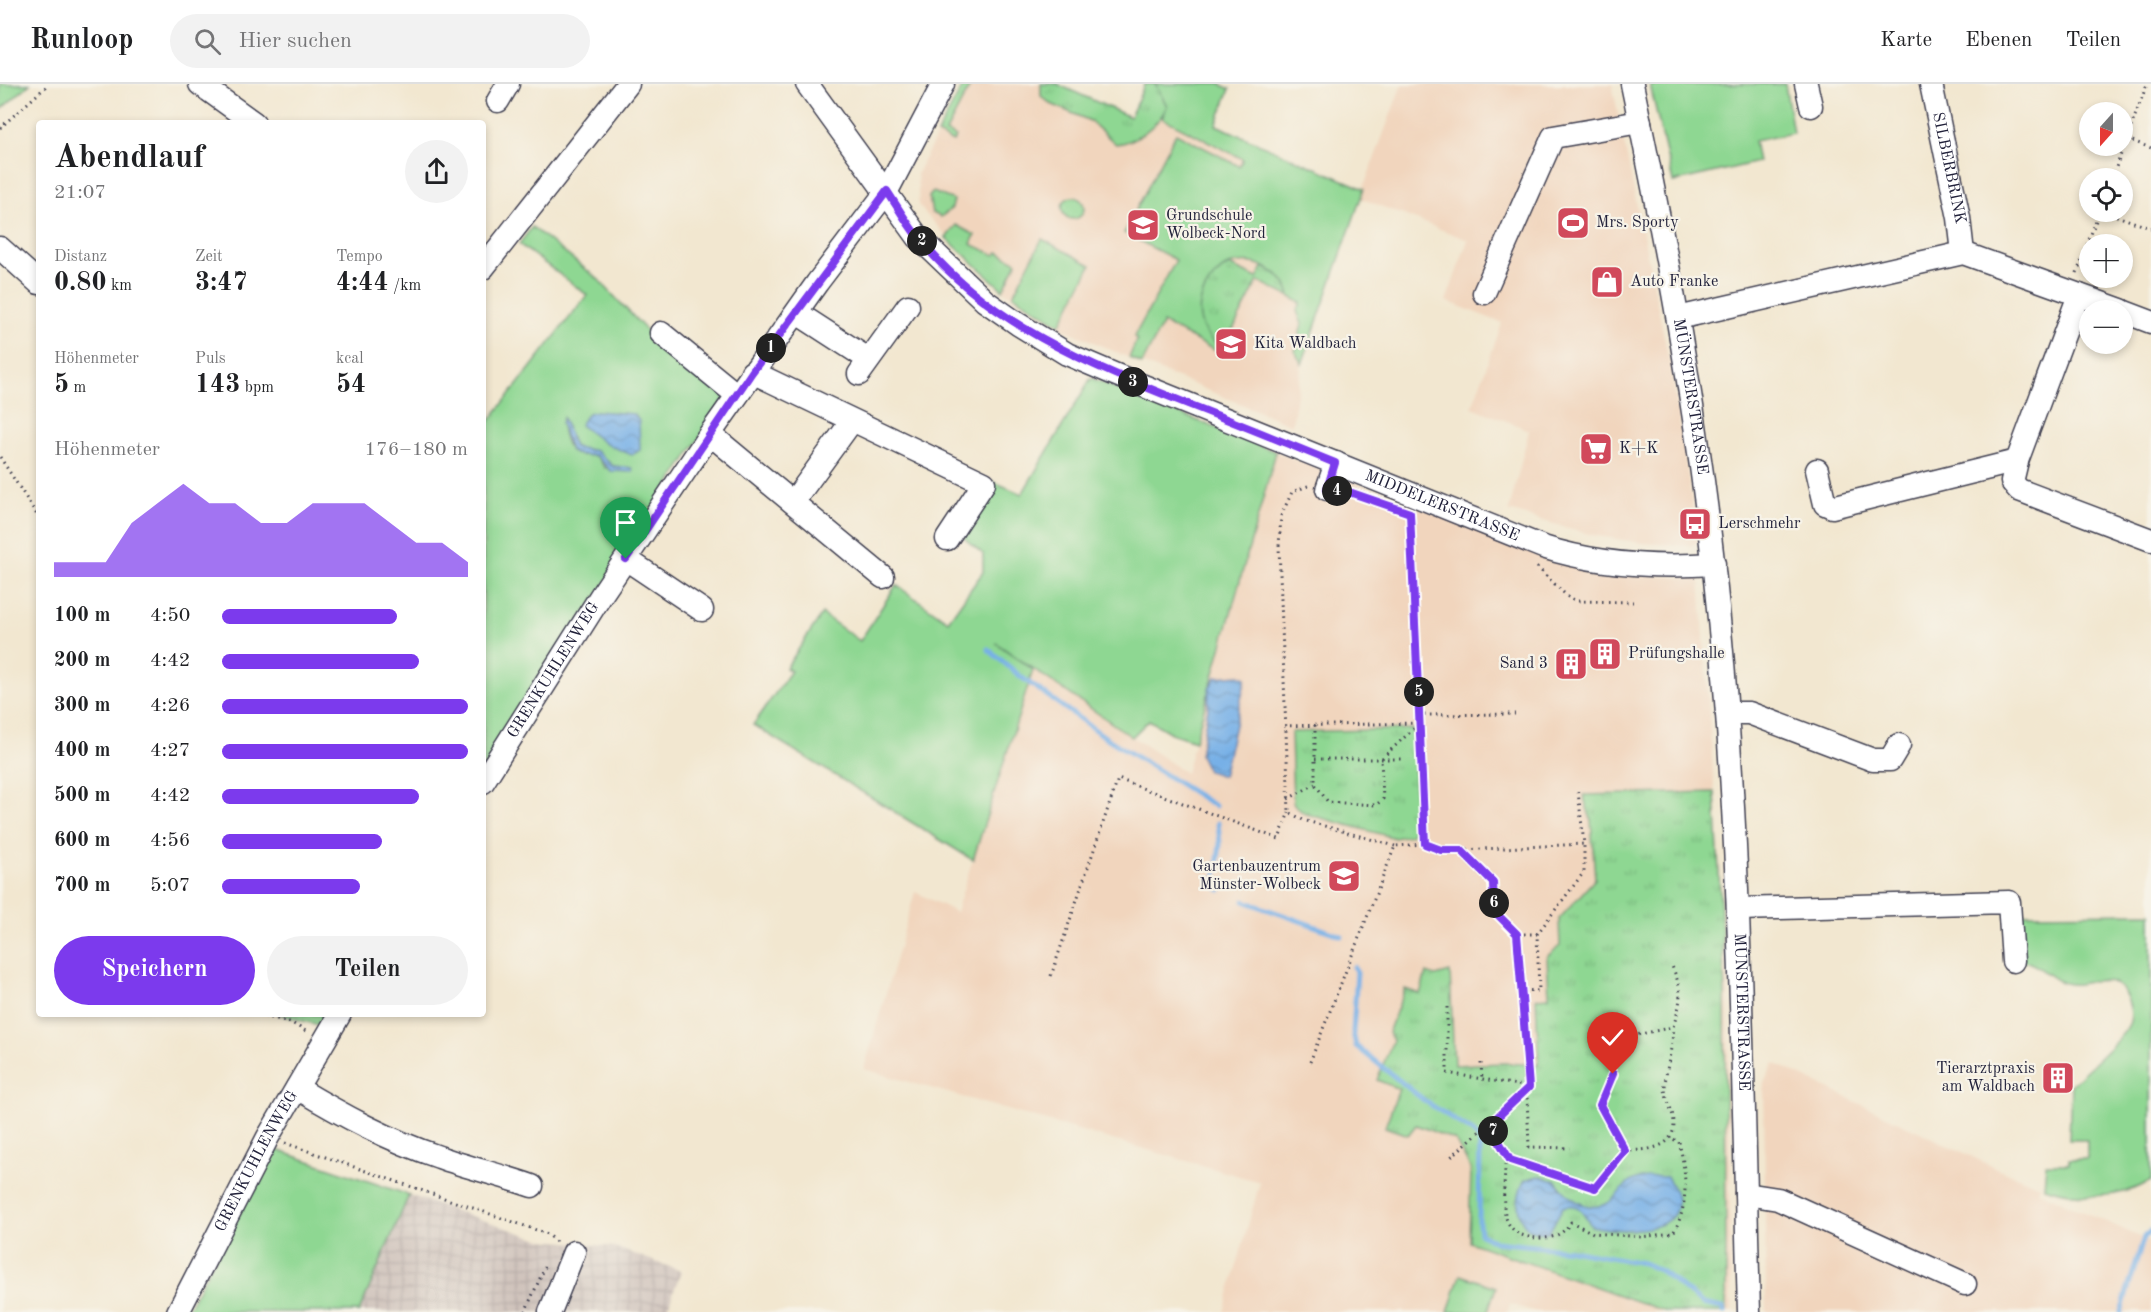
<!DOCTYPE html>
<html lang="de">
<head>
<meta charset="utf-8">
<style>
	body { margin:0; font-family:"Old Standard TT",serif; background:#f2f2f2; color:#202124; height:100vh; display:flex; flex-direction:column; font-size:22px; white-space:nowrap }
	* { box-sizing:border-box; margin:0 }
	p { font-size:20px; color:#757577 }
	.icon { flex:none; width:33px; height:33px; fill:none; stroke:currentColor; stroke-width:2; stroke-linecap:round; stroke-linejoin:round }
	.map { position:relative; flex:1; overflow:hidden }
	.details { position:absolute; left:36px; top:36px; width:450px; height:897px; display:flex; flex-direction:column; background:#fff; border-radius:6px; box-shadow:0 3px 9px #0003 }
	.details>* { flex:none }
	.needle { width:39px; rotate:201deg }
	.controls { position:absolute; left:2079px; top:18px; display:grid; gap:12px }
	.controls a { display:grid; place-items:center; width:54px; height:54px; border-radius:50%; background:#fff; box-shadow:0 3px 9px #0003; font-size:30px }
	.pin { position:absolute; display:grid; place-items:center; width:51px; height:51px; color:#fff; margin:-62px -26px; border-radius:50% 50% 50% 0; rotate:-45deg; box-shadow:0 0 6px #0007 }
	.pin .icon { rotate:45deg }
	.km { position:absolute; width:30px; height:30px; margin:-15px; border-radius:50%; background:#222; color:#fff; font-size:16px; line-height:30px; text-align:center }
	.round { display:grid; place-items:center; flex:none; width:63px; height:63px; border-radius:32px; background:#f2f2f2 }
	.head { display:flex; align-items:center; justify-content:space-between; height:102px; padding:0 18px }
	h1 { font-size:33px; font-weight:700; line-height:45px }
	.figures { display:grid; grid-template-columns:repeat(3,1fr); gap:9px; height:102px; padding:6px 18px }
	.figures div { display:grid; align-content:center }
	.figures b { font-size:26px; font-weight:700 }
	.figures small { font-size:16px; font-weight:400 }
	.figures p { font-size:16px }
	.chart { height:168px; padding:12px 18px }
	.chart p { display:flex; justify-content:space-between }
	.chart svg { width:100%; height:108px; margin-top:6px; fill:#7c3aed; opacity:.7 }
	.primary-button { display:flex; gap:12px; margin-top:auto; padding:12px 18px }
	.primary-button a { flex:1; height:69px; border-radius:36px; background:#7c3aed; color:#fff; font-size:24px; font-weight:700; line-height:69px; text-align:center }
	.primary-button a+a { background:#f2f2f2; color:#202124 }
	ul { padding:0 18px; list-style:none; font-size:20px }
	li { display:grid; grid-template-columns:96px 72px 1fr; align-items:center; height:45px }
	li i { height:15px; border-radius:8px; background:#7c3aed }
	header { display:flex; align-items:center; gap:36px; box-sizing:border-box; height:84px; padding:0 30px; background:#fff; border-bottom:2px solid #e0e0e0 }
	header strong { font-size:28px }
	nav { display:flex; gap:33px; margin-inline-start:auto; font-size:21px }
	.search { width:420px; height:54px; background:#f2f2f2; display:flex; align-items:center; gap:15px; box-sizing:border-box; padding:0 21px; border-radius:33px; color:#757577; font-size:22px }
	.map>svg:first-child { display:block }
	.built { fill:#f1d5bd }
	.industrial { fill:url(#industrial-grid) }
	.green { fill:#8ed792; stroke:#587c66; stroke-width:1.5; fill-rule:evenodd }
	.park { fill:url(#park-tufts); stroke:#587c66; stroke-width:1.5 }
	.water { fill:url(#water-waves); stroke:#4c6991; stroke-width:1.5 }
	.lines { fill:none; stroke-linecap:round; stroke-linejoin:round }
	.stream { stroke:#77b0e7; stroke-width:5 }
	.minor-casing { stroke:#414051; stroke-width:25 }
	.path { stroke:#414051; stroke-width:3; stroke-dasharray:1.5 4.5; stroke-linecap:butt }
	.minor { stroke:#fff; stroke-width:22 }
	.route-casing { stroke:#fff; stroke-width:12 }
	.route { stroke:#7c3aed; stroke-width:8 }
	.labels { text-anchor:middle; dominant-baseline:central; stroke-width:4.5; stroke-linejoin:round; paint-order:stroke }
	.street-label { font-size:16px; fill:#22223b; stroke:#f7f3e8 }
	.poi-label { font-size:16px; fill:#22223b; stroke:#f7f3e8; text-anchor:start }
</style>
</head>
<body>
<header>
<strong>Runloop</strong>
<div class="search"><svg class="icon" aria-label="search" viewBox="0 0 24 24"><circle cx="10" cy="10" r="6"/><path d="M15 15l6 6"/></svg>Hier suchen</div>
<nav><a>Karte</a><a>Ebenen</a><a>Teilen</a></nav>
</header>
<div class="map">
<svg width="2151" height="1228" viewBox="0 0 2151 1228">
	<defs>
		<pattern id="industrial-grid" width="8" height="8" patternUnits="userSpaceOnUse" patternTransform="scale(1.5)"><rect width="8" height="8" fill="#cec1ba"/><path d="M0 4h8M4 0v8" fill="none" stroke="#b1a6a1"/></pattern>
		<pattern id="park-tufts" width="24" height="20" patternUnits="userSpaceOnUse" patternTransform="scale(1.5)"><rect width="24" height="20" fill="#8ed792"/><path d="M3 7l-1-3M5 7V3M7 7l1-3M15 17l-1-3M17 17v-4M19 17l1-3" fill="none" stroke="#7ab87f"/></pattern>
		<pattern id="water-waves" width="16" height="10" patternUnits="userSpaceOnUse" patternTransform="scale(1.5)"><rect width="16" height="10" fill="#77b0e7"/><path d="M0 5q4-4 8 0t8 0" fill="none" stroke="#618fbc"/></pattern>
	</defs>
	<rect width="100%" height="100%" fill="#f7f3e8"/>
	<filter id="ink" filterUnits="userSpaceOnUse"><feTurbulence type="fractalNoise" baseFrequency=".0167" numOctaves="2"/><feDisplacementMap in="SourceGraphic" scale="12" xChannelSelector="R" yChannelSelector="G"/><feConvolveMatrix kernelMatrix="1 2 1 2 8 2 1 2 1" color-interpolation-filters="sRGB"/></filter>
	<filter id="wash" filterUnits="userSpaceOnUse"><feTurbulence type="fractalNoise" baseFrequency=".008" numOctaves="4" result="noise"/><feDisplacementMap in="SourceGraphic" scale="24" xChannelSelector="R" yChannelSelector="G"/><feGaussianBlur stdDeviation="1.35" result="paint"/><feColorMatrix in="noise" values="0 0 0 0 0 0 0 0 0 0 0 0 0 0 0 0 0 1.4 0 .05"/><feComposite in="paint" operator="in"/></filter>
	<g filter="url(#wash)">
		<rect width="100%" height="100%" fill="#f2e7d0"/>
		<!-- built -->
		<g class="built">
			<polygon points="964,0 1057,0 1130,33 1145,0 1220,0 1230,5 1216,41 1363,105 1402,0 1612,0 1673,296 1698,458 1691,462 1642,459 1592,451 1509,427 1529,346 1472,323 1502,239 1446,217 1468,156 1360,114 1302,280 1292,341 1129,274 1058,242 1003,206 964,172 919,122 917,89"/>
			<polygon points="1276,368 1475,445 1617,490 1700,495 1728,909 1731,1228 1537,1228 1510,1220 1507,1228 1224,1228 1260,1098 864,985 915,808 956,828 1033,586 1186,689"/>
			<polygon points="1774,979 1996,1084 2040,1102 2038,1107 2151,1158 2151,1228 1766,1228 1764,998"/>
		</g>
		<!-- industrial -->
		<polygon class="industrial" points="409,1111 542,1156 614,1163 681,1187 666,1228 359,1228"/>
		<!-- green -->
		<g class="green">
			<polygon points="0,0 30,0 0,26"/>
			<polygon points="964,0 971,0 946,48 956,53 953,58 937,50"/>
			<path d="M1155,0h65l10,5 -14,36 148,64 -62,175 -7,-12 7,-28 -5,-13 4,-8 -11,-6c-6,-27 -36,-40 -61,-32l-11,80 5,4 -3,4 -57,-30 -21,41 -13,-6 8,-19 -3,-2 42,-77 -52,-27 52,-100 63,33 4,-7 -81,-41 5,-12z"/>
			<polygon points="1785,0 1793,49 1754,57 1758,78 1673,98 1650,1"/>
			<polygon points="933,108 954,116 952,124 941,133 932,129 929,113"/>
			<circle cx="1073" cy="124" r="11"/>
			<polygon points="956,141 975,151 971,160 995,171 998,168 1017,178 1003,206 946,154"/>
			<path d="M532,143l66,52 48,51 80,67 -243,375v-343l104,-134 -68,-51zM563,334l11,29 22,4 17,15 19,2h-27l-9,-12c-7,-1 -15,0 -21,-2 -9,-3 -15,-28 -12,-36z"/>
			<polygon points="1042,155 1091,181 1060,241 1013,211"/>
			<polygon points="1091,294 1276,368 1195,657 1171,649 1149,636 1132,653 996,559 1033,586 973,776 753,641 791,587 786,584 822,530 860,557 896,501 948,537 983,488 983,470 963,453 994,398 1022,410"/>
			<path d="M2151,829v268c-35,20 -70,17 -107,6l2,-23h23v-5h18v-19h-18l2,-55c13,-14 51,-45 58,-61 4,-9 1,-17 -2,-26 -3,-7 -8,-14 -16,-16 -15,-5 -28,4 -41,2 -20,-2 -29,-21 -48,-23l-1,-47z"/>
			<polygon points="277,930 334,930 326,943"/>
			<polygon points="274,1065 409,1111 359,1228 186,1228"/>
			<polygon points="1460,1191 1496,1203 1488,1228 1448,1228"/>
		</g>
		<!-- park -->
		<g class="park">
			<path d="M1041,0h16l73,33 15,-33h10l12,22c-7,18 -32,37 -51,38l-26,-23 -39,-17 -10,-8z"/>
			<path d="M1229,181l28,13 6,-11c16,7 24,14 27,30l-32,-16 -35,68c-37,-23 -27,-64 6,-84z"/>
			<polygon points="1414,645 1416,743 1411,751 1395,754 1303,729 1293,719 1291,648"/>
			<polygon points="1715,708 1725,911 1726,1228 1667,1228 1469,1158 1471,1085 1455,1056 1416,1041 1408,1051 1385,1043 1399,1005 1377,996 1393,956 1388,949 1405,905 1420,910 1426,889 1436,892 1450,888 1454,981 1505,979 1539,981 1536,914 1549,913 1547,872 1560,862 1559,835 1595,795 1591,736 1583,711"/>
		</g>
		<!-- water -->
		<g class="water">
			<polygon points="596,327 634,330 639,337 640,366 632,371 606,360 580,341 588,329"/>
			<polygon points="563,334 574,363 596,367 613,382 632,384 633,388 611,387 596,372 575,370 570,366 561,339"/>
			<polygon points="1239,591 1246,594 1223,692 1208,687 1200,671 1208,624 1209,604 1216,593"/>
			<path d="M1538,1092l18,5c10,15 30,32 50,23 10,-5 15,-16 24,-22 12,-6 24,-6 37,-5 38,57 -41,57 -76,49 -7,-13 -12,-24 -28,-19l-14,25c-31,6 -38,-30 -24,-52z"/>
		</g>
		<g class="lines">
			<!-- stream -->
			<g class="stream">
				<polyline points="988,565 1021,593 1108,655 1215,722"/>
				<polyline points="1218,739 1220,760 1215,799 1220,806"/>
				<polyline points="1244,817 1342,852"/>
				<polyline points="1354,883 1357,888 1353,948 1356,962 1425,1017 1473,1048 1480,1056 1479,1140 1480,1149 1495,1158 1571,1166 1643,1179 1661,1187 1703,1220 1722,1224 1724,1228"/>
				<polyline points="2121,1228 2144,1153 2151,1147"/>
			</g>
		</g>
	</g>
	<g filter="url(#ink)">
		<g class="lines">
			<!-- minor casing -->
			<g class="minor-casing">
				<g id="minor">
					<polyline points="200,0 254,39"/>
					<path id="s1" d="M807,0l111,153 67,64 33,23 49,30 47,20 429,173c56,18 112,21 171,17"/>
					<path id="s2" d="M1632,0c33,158 63,317 81,477 28,250 29,501 36,751"/>
					<polyline points="1806,0 1811,22"/>
					<path id="s3" d="M1931,0l28,134 4,35"/>
					<polyline points="498,17 508,0"/>
					<polyline points="0,164 39,199"/>
					<polyline points="483,184 628,0"/>
					<polyline points="1484,209 1553,53 1640,38"/>
					<polyline points="2122,227 2151,238"/>
					<polyline points="797,229 868,275"/>
					<polyline points="1678,234 1963,169 2121,226"/>
					<polyline points="661,249 737,311"/>
					<polyline points="752,288 984,399 947,455"/>
					<polyline points="859,290 908,222"/>
					<polyline points="710,350 883,493"/>
					<polyline points="2017,377 2012,398 2019,406 2151,456"/>
					<polyline points="1817,386 1825,420 1832,423 2017,377 2079,211"/>
					<polyline points="1327,405 1336,379"/>
					<polyline points="793,418 852,337"/>
					<polyline points="626,475 702,526"/>
					<polyline points="1727,629 1749,629 1873,676 1890,676 1899,661"/>
					<path id="s4" d="M483,698l119,-188 108,-160 107,-151 70,-92 56,-107"/>
					<polyline points="1739,825 2009,818 2013,877"/>
					<path d="M297,1004c45,27 91,52 142,69 30,11 62,18 93,29"/>
					<polyline points="1746,1110 1778,1115 1965,1200"/>
					<path id="s5" d="M178,1228l90,-175 72,-123"/>
					<polyline points="550,1228 574,1168"/>
				</g>
			</g>
			<!-- path -->
			<g class="path">
				<polyline points="0,44 49,0"/>
				<polyline points="2127,55 2151,64"/>
				<polyline points="2112,94 2147,0"/>
				<polyline points="2105,128 2151,144"/>
				<polyline points="2077,189 2099,128"/>
				<polyline points="0,373 39,434"/>
				<polyline points="1308,402 1292,408 1281,432 1279,462 1289,728 1303,736 1395,762"/>
				<polyline points="1345,408 1358,412"/>
				<polyline points="1410,430 1421,631"/>
				<polyline points="1537,483 1568,513 1577,517 1633,518"/>
				<polyline points="1315,641 1315,700 1328,718 1376,721 1383,715 1381,675 1420,639"/>
				<polyline points="1284,642 1418,639"/>
				<polyline points="1315,675 1405,675"/>
				<polyline points="1288,715 1315,700"/>
				<polyline points="1425,760 1421,631 1515,630"/>
				<polyline points="1463,767 1493,798 1494,827 1517,850 1523,906 1539,907 1537,850 1584,788 1584,760"/>
				<polyline points="1518,850 1537,850"/>
				<polyline points="1051,892 1118,695 1279,755 1289,728"/>
				<polyline points="1523,906 1529,1063 1570,1064"/>
				<polyline points="1447,923 1447,989 1529,1003 1450,1074"/>
				<polyline points="253,930 290,938 309,949"/>
				<polyline points="1310,978 1395,762 1425,760 1441,767 1584,760 1578,708"/>
				<polyline points="1481,979 1482,995"/>
				<path d="M1489,1041l21,35 85,28 30,-37 -25,-46 13,-30v-35l60,-13c9,-28 10,-36 -2,-63"/>
				<polyline points="285,1059 548,1150 556,1158"/>
				<path d="M1625,1067c20,-1 50,-1 49,-29 -1,-12 -9,-23 -9,-35 1,-21 8,-39 8,-60"/>
				<path d="M1509,1076l-4,4c0,34 -12,74 36,74 14,0 22,-4 30,-16l22,11 48,4 32,-4c17,-28 13,-61 6,-91l-8,-4"/>
				<polyline points="525,1228 545,1183"/>
			</g>
			<!-- minor -->
			<use href="#minor" class="minor"/>
		</g>
	</g>
	<g class="lines" filter="url(#ink)">
		<!-- route casing -->
		<g class="route-casing">
			<path id="route" d="M626,475l126,-187 135,-181c10,15 19,31 30,45 68,87 173,129 271,168 49,19 98,39 147,59l-8,26 25,4 58,20 15,331 16,6h20l32,32 1,29 23,23 12,153 -40,38 21,35 85,28 30,-37 -25,-46 13,-31"/>
		</g>
		<!-- route -->
		<use href="#route" class="route"/>
	</g>
	<!-- icons -->
	<defs>
		<g id="stadium-square" transform="scale(1.725)"><rect x="-9" y="-9" width="18" height="18" rx="4" fill="#d1495b" stroke="#f7f3e8"/><path d="M0-5a6.5 5 0 1 0 0 10a6.5 5 0 1 0 0-10ZM-3.5-1.8h7v3.6h-7Z" fill="#fff"/></g>
		<g id="school-square" transform="scale(1.725)"><rect x="-9" y="-9" width="18" height="18" rx="4" fill="#d1495b" stroke="#f7f3e8"/><path d="M0-5L7-2L0 1L-7-2ZM-4 1L0 2.5L4 1V4Q0 6-4 4Z" fill="#fff"/></g>
		<g id="shop-square" transform="scale(1.725)"><rect x="-9" y="-9" width="18" height="18" rx="4" fill="#d1495b" stroke="#f7f3e8"/><path d="M-5-2.5h2.3a2.7 3.5 0 0 1 5.4 0H5L5.5 6h-11ZM-1.5-2.5h3a1.5 2.3 0 0 0-3 0Z" fill="#fff"/></g>
		<g id="supermarket-square" transform="scale(1.725)"><rect x="-9" y="-9" width="18" height="18" rx="4" fill="#d1495b" stroke="#f7f3e8"/><path d="M-6-5.5h2.5l.6 2H6L4.5 2H-2.5L-4.4-4H-6ZM-1.5 3.2a1.3 1.3 0 1 0 .1 0ZM3 3.2a1.3 1.3 0 1 0 .1 0Z" fill="#fff"/></g>
		<g id="bus-square" transform="scale(1.725)"><rect x="-9" y="-9" width="18" height="18" rx="4" fill="#d1495b" stroke="#f7f3e8"/><path d="M-5-6H5V4H4V6H2V4H-2V6H-4V4H-5ZM-3.5-4V0h7V-4ZM-3.5 1.2v1.5H-2V1.2ZM2 1.2v1.5H3.5V1.2Z" fill="#fff"/></g>
		<g id="building-square" transform="scale(1.725)"><rect x="-9" y="-9" width="18" height="18" rx="4" fill="#d1495b" stroke="#f7f3e8"/><path d="M-4-6H4V6H1V3H-1V6H-4ZM-2.5-4.3h1.7v1.8h-1.7ZM.8-4.3h1.7v1.8H.8ZM-2.5-1h1.7V.8h-1.7ZM.8-1h1.7V.8H.8Z" fill="#fff"/></g>
		<g id="university-square" transform="scale(1.725)"><rect x="-9" y="-9" width="18" height="18" rx="4" fill="#d1495b" stroke="#f7f3e8"/><path d="M0-5L7-2L0 1L-7-2ZM-4 1L0 2.5L4 1V4Q0 6-4 4Z" fill="#fff"/></g>
	</defs>
	<g fill-rule="evenodd">
		<use href="#stadium-square" x="1573" y="139"/>
		<use href="#school-square" x="1143" y="141"/>
		<use href="#shop-square" x="1607" y="198"/>
		<use href="#school-square" x="1231" y="260"/>
		<use href="#supermarket-square" x="1596" y="365"/>
		<use href="#bus-square" x="1695" y="440"/>
		<use href="#building-square" x="1605" y="570"/>
		<use href="#building-square" x="1571" y="580"/>
		<use href="#university-square" x="1344" y="792"/>
		<use href="#building-square" x="2058" y="994"/>
	</g>
	<g class="labels">
		<!-- street labels -->
		<g class="street-label">
			<text stroke="none"><textPath href="#s3" startOffset="86">SILBERBRINK</textPath></text>
			<text stroke="none"><textPath href="#s2" startOffset="318">MÜNSTERSTRASSE</textPath></text>
			<text stroke="none"><textPath href="#s1" startOffset="784">MIDDELERSTRASSE</textPath></text>
			<text stroke="none"><textPath href="#s4" startOffset="132">GRENKUHLENWEG</textPath></text>
			<text stroke="none"><textPath href="#s2" startOffset="936">MÜNSTERSTRASSE</textPath></text>
			<text stroke="none"><textPath href="#s5" startOffset="170">GRENKUHLENWEG</textPath></text>
		</g>
		<!-- poi labels -->
		<g class="poi-label">
			<text x="1166" y="132">Grundschule<tspan x="1166" dy="18">Wolbeck-Nord</tspan></text>
			<text x="1596" y="139">Mrs. Sporty</text>
			<text x="1630" y="198">Auto Franke</text>
			<text x="1254" y="260">Kita Waldbach</text>
			<text x="1619" y="365">K+K</text>
			<text x="1718" y="440">Lerschmehr</text>
			<text x="1628" y="570">Prüfungshalle</text>
			<text x="1548" y="580" text-anchor="end">Sand 3</text>
			<text x="1321" y="783" text-anchor="end">Gartenbauzentrum<tspan x="1321" dy="18">Münster-Wolbeck</tspan></text>
			<text x="2035" y="985" text-anchor="end">Tierarztpraxis<tspan x="2035" dy="18">am Waldbach</tspan></text>
		</g>
	</g>
</svg>
<div class="controls">
<a><svg class="needle" viewBox="-14 -14 28 28"><path d="M0-13l5 13h-10z" fill="#e53935"/><path d="M0 13l5-13h-10z" fill="#757577"/></svg></a>
<a><svg class="icon" aria-label="locate" viewBox="0 0 24 24"><circle cx="12" cy="12" r="6"/><path d="M12 2v4M12 18v4M2 12h4M18 12h4"/></svg></a>
<a>+</a>
<a>−</a>
</div>
<div class="pin" style="left:626px;top:475px;background:#1e9e55"><svg class="icon" aria-label="arrive" viewBox="0 0 24 24"><path d="M6 21V4h12l-3 4 3 4H6"/></svg></div>
<div class="pin" style="left:1613px;top:990px;background:#d93025"><svg class="icon" aria-label="check" viewBox="0 0 24 24"><path d="M5 12l5 5 9-10"/></svg></div>
<b class="km" style="left:771px;top:264px">1</b>
<b class="km" style="left:922px;top:157px">2</b>
<b class="km" style="left:1133px;top:298px">3</b>
<b class="km" style="left:1337px;top:407px">4</b>
<b class="km" style="left:1419px;top:608px">5</b>
<b class="km" style="left:1494px;top:819px">6</b>
<b class="km" style="left:1493px;top:1047px">7</b>
<section class="details">
<div class="head"><div><h1>Abendlauf</h1><p>21:07</p></div><a class="round"><svg class="icon" aria-label="share" viewBox="0 0 24 24"><path d="M12 15V3M7 8l5-5 5 5M5 13v7h14v-7"/></svg></a></div>
<div class="figures">
<div><p>Distanz</p><b>0.80<small> km</small></b></div>
<div><p>Zeit</p><b>3:47</b></div>
<div><p>Tempo</p><b>4:44<small> /km</small></b></div>
</div>
<div class="figures">
<div><p>Höhenmeter</p><b>5<small> m</small></b></div>
<div><p>Puls</p><b>143<small> bpm</small></b></div>
<div><p>kcal</p><b>54</b></div>
</div>
<div class="chart"><p><span>Höhenmeter</span>176–180 m</p>
<svg viewBox="0 0 160 44" preserveAspectRatio="none"><path d="M0 44V38L10 38L20 38L30 22L40 14L50 6L60 14L70 14L80 22L90 22L100 14L110 14L120 14L130 22L140 30L150 30L160 38V44z"/></svg>
</div>
<ul>
<li><b>100 m</b>4:50<i style="width:71%"></i></li>
<li><b>200 m</b>4:42<i style="width:80%"></i></li>
<li><b>300 m</b>4:26<i style="width:100%"></i></li>
<li><b>400 m</b>4:27<i style="width:100%"></i></li>
<li><b>500 m</b>4:42<i style="width:80%"></i></li>
<li><b>600 m</b>4:56<i style="width:65%"></i></li>
<li><b>700 m</b>5:07<i style="width:56%"></i></li>
</ul>
<div class="primary-button"><a>Speichern</a><a>Teilen</a></div>
</section>
</div>
</body>
</html>
